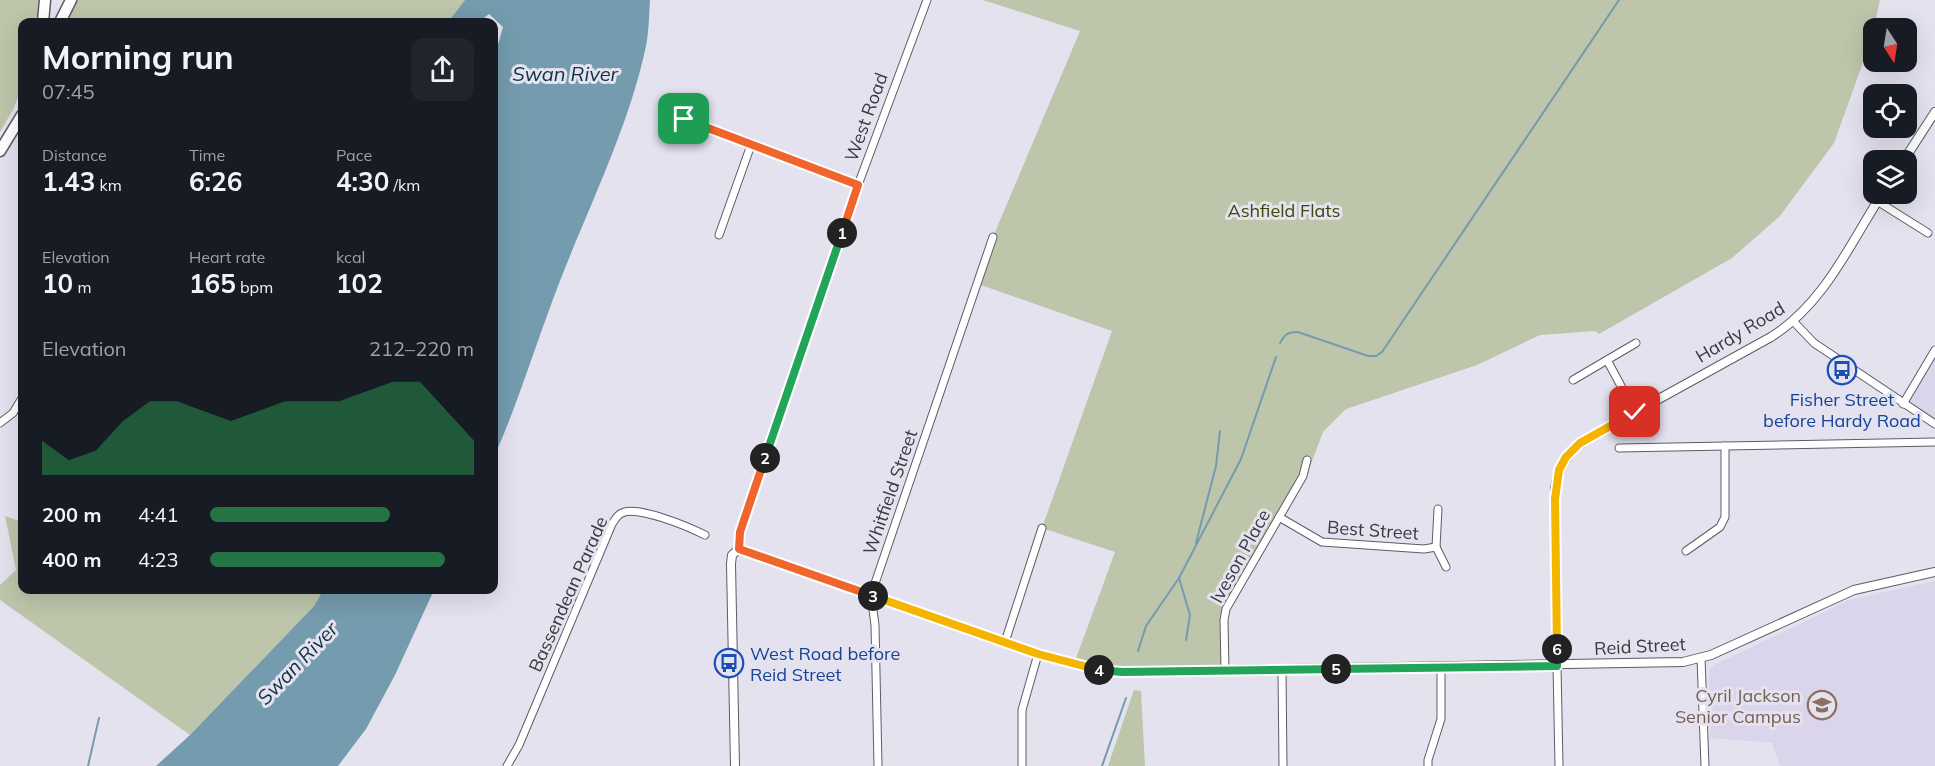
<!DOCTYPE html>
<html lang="en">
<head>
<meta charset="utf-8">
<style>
	body { margin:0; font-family:Mulish,sans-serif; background:#20242c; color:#f1f3f6; height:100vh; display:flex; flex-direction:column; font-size:22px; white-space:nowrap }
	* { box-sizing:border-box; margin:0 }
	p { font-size:20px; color:#9ea1a6 }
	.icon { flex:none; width:33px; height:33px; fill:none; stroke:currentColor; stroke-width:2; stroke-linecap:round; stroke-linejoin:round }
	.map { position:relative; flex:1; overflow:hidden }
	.details { position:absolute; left:18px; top:18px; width:480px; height:576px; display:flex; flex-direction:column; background:#171b24; border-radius:12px; box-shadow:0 6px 24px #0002 }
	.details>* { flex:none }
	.needle { width:39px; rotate:168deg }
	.controls { position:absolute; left:1863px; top:18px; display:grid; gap:12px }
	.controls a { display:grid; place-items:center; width:54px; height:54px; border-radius:12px; background:#171b24; box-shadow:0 6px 24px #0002; font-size:30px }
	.pin { position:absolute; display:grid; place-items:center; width:51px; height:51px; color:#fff; margin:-26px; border-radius:12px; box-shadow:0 3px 9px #0006 }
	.km { position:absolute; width:30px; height:30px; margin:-15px; border-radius:50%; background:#222; color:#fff; font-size:16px; line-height:30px; text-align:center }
	.round { display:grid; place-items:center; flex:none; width:63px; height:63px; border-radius:12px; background:#20242c }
	.head { display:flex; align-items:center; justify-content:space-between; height:102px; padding:0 24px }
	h1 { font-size:33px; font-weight:700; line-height:45px }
	.metrics { display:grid; grid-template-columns:repeat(3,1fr); gap:9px; height:102px; padding:6px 24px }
	.metrics div { display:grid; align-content:center }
	.metrics b { font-size:26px; font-weight:700 }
	.metrics small { font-size:16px; font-weight:400 }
	.metrics p { font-size:16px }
	.chart { height:168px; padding:12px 24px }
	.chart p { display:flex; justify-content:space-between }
	.chart svg { width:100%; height:108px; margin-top:6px; fill:#257444; opacity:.7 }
	ul { padding:0 24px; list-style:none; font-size:20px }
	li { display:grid; grid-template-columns:96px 72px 1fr; align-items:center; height:45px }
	li i { height:15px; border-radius:8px; background:#257444 }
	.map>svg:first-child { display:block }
	.built { fill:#dad5ea }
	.green { fill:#bdc5aa }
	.water { fill:#749cae }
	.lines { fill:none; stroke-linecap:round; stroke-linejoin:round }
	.stream { stroke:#749cae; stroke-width:2 }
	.minor-casing { stroke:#5e5c67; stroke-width:9 }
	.tertiary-casing { stroke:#5e5c67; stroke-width:10 }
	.trunk-casing { stroke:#5e5c67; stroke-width:13 }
	.minor { stroke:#fff; stroke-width:7 }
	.tertiary { stroke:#fff; stroke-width:8 }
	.trunk { stroke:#fff; stroke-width:10 }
	.split-1-casing { stroke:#fff; stroke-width:12 }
	.split-2-casing { stroke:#fff; stroke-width:12 }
	.split-3-casing { stroke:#fff; stroke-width:12 }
	.split-4-casing { stroke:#fff; stroke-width:12 }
	.split-5-casing { stroke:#fff; stroke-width:12 }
	.split-6-casing { stroke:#fff; stroke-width:12 }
	.split-7-casing { stroke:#fff; stroke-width:12 }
	.split-1 { stroke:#f0652b; stroke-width:8 }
	.split-2 { stroke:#22a559; stroke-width:8 }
	.split-3 { stroke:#f0652b; stroke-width:8 }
	.split-4 { stroke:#f5b400; stroke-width:8 }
	.split-5 { stroke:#22a559; stroke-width:8 }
	.split-6 { stroke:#22a559; stroke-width:8 }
	.split-7 { stroke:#f5b400; stroke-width:8 }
	.labels { text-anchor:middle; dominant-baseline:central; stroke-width:6; stroke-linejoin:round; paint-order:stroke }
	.street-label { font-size:18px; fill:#39383e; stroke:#e5e2f0 }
	.park-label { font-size:18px; fill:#3b460b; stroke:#e5e2f0 }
	.transit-label { font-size:18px; fill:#164399; stroke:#e5e2f0 }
	.education-label { font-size:18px; fill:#785e54; stroke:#e5e2f0; text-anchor:end }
	.water-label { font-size:20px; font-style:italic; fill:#0c3240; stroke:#e5e2f0 }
</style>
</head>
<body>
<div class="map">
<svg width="1935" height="766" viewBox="0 0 1935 766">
	<rect width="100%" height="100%" fill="#e5e2f0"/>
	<!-- built -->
	<g class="built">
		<polygon points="1935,350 1935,424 1903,404"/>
		<polygon points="1935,581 1935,766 1780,766 1772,743 1710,738 1709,671 1714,665 1849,600"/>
	</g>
	<!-- green -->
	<g class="green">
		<polygon points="0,0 38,0 41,6 37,22 22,22 22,85 14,108 0,132"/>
		<polygon points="76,0 465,0 448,22 67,22"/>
		<polygon points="983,0 1880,0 1870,43 1834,143 1780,216 1732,258 1599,334 1595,331 1540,335 1477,365 1346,409 1323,432 1306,477 1230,603 1226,620 1228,671 1122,672 1074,664 1115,552 1042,528 1112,331 978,284 993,237 1080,31"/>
		<polygon points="5,516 22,522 22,590 323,590 314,606 190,735 0,600 0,585 16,570"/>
		<polygon points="1134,690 1141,691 1145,766 1108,766"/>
	</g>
	<!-- water -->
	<g class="water">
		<path d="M465,0h185c-1,15 -1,31 -4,46 -17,81 -58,162 -88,240 -22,57 -39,115 -64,171v-398l9,-32 -14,-13 -10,8h-31z"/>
		<polygon points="323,590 434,590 395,675 366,729 338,766 156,766 190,735 314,606"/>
	</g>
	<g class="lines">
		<!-- stream -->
		<g class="stream">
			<path d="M1280,343c5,-9 8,-11 18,-11l70,24h8l6,-4 237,-352"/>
			<polyline points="1196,543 1216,466 1220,431"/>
			<polyline points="1179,578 1190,615 1186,640"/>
			<polyline points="1138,651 1146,626 1179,578 1241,459 1276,357"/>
			<polyline points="88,766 99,718"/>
			<polyline points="1102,766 1126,698"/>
		</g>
		<!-- minor casing -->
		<g class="minor-casing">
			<g id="minor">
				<polyline points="684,119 858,185"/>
				<polyline points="1877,201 1928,233"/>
				<polyline points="719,235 751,145"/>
				<polyline points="1793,321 1814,343 1935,424"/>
				<polyline points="1607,360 1635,412"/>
				<polyline points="1573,380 1636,343"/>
				<polyline points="1903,404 1935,350"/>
				<polyline points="0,423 13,413 22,398"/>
				<polyline points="1619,448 1935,442"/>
				<polyline points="1279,517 1322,542 1424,549 1436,547 1446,567"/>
				<polyline points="1436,547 1438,509"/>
				<polyline points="739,549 740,532 858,185 927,0"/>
				<polyline points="1686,551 1720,527 1725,517 1725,446"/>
				<polyline points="1005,642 1042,528"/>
				<polyline points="1701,658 1705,766"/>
				<polyline points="1557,665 1559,766"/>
				<polyline points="1282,670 1283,766"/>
				<polyline points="1225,671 1224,620 1226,609 1303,476 1307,460"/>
				<path d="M507,766l12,-21 93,-221c3,-4 5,-9 10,-11 15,-8 67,14 83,22"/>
				<polyline points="878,766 875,625 871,595 993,237"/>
				<polyline points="1022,766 1022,710 1038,654"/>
				<polyline points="1428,766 1428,760 1441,719 1441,668"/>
			</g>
		</g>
		<!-- tertiary casing -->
		<g class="tertiary-casing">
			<g id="tertiary">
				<polyline points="1904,160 1935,112"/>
				<path d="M1557,665l-2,-177c4,-24 15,-38 35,-51l181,-100c53,-33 79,-93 111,-143"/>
				<polyline points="735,766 731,564 732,555 739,549 1038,654 1097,670 1122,672 1683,662 1711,655 1854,590 1935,572"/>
			</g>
		</g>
		<!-- trunk casing -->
		<g class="trunk-casing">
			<g id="trunk">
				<polyline points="43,22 45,0"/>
				<polyline points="60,22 71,0"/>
				<polyline points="0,151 22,115"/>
			</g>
		</g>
		<!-- minor -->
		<use href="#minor" class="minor"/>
		<!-- tertiary -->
		<use href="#tertiary" class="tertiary"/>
		<!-- trunk -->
		<use href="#trunk" class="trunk"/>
	</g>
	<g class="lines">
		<!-- split-1 casing -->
		<g class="split-1-casing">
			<polyline id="split-1" points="684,119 858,185 842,233"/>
		</g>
		<!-- split-2 casing -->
		<g class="split-2-casing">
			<polyline id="split-2" points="765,458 842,233"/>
		</g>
		<!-- split-3 casing -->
		<g class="split-3-casing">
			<polyline id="split-3" points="765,458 740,532 739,549 873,596"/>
		</g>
		<!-- split-4 casing -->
		<g class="split-4-casing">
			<polyline id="split-4" points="873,596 1038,654 1099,670"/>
		</g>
		<!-- split-5 casing -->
		<g class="split-5-casing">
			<polyline id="split-5" points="1099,670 1122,672 1336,669"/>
		</g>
		<!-- split-6 casing -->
		<g class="split-6-casing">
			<polyline id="split-6" points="1336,669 1557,666 1557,649"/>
		</g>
		<!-- split-7 casing -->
		<g class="split-7-casing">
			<polyline id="split-7" points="1557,649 1555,499 1559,470 1566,457 1580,443 1635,412"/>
		</g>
		<!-- split-1 -->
		<use href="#split-1" class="split-1"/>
		<!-- split-2 -->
		<use href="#split-2" class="split-2"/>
		<!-- split-3 -->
		<use href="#split-3" class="split-3"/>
		<!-- split-4 -->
		<use href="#split-4" class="split-4"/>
		<!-- split-5 -->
		<use href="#split-5" class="split-5"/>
		<!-- split-6 -->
		<use href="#split-6" class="split-6"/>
		<!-- split-7 -->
		<use href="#split-7" class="split-7"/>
	</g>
	<!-- icons -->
	<defs>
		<g id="bus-ring" transform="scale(1.5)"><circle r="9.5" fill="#e5e2f0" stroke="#1a4fb4" stroke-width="1.5"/><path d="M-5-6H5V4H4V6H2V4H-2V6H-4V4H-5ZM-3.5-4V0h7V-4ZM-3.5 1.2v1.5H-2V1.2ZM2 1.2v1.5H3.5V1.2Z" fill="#1a4fb4"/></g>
		<g id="school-ring" transform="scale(1.5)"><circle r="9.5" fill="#e5e2f0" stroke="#8d6e63" stroke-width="1.5"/><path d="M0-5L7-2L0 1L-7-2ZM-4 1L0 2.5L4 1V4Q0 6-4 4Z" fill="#8d6e63"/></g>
	</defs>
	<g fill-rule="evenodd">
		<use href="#bus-ring" x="1842" y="370"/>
		<use href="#bus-ring" x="729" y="663"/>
		<use href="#school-ring" x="1822" y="705"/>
	</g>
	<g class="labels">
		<!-- street labels -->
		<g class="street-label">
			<text transform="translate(866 117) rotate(-70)">West Road</text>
			<text transform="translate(1740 332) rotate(-31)">Hardy Road</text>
			<text transform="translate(890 492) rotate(-71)">Whitfield Street</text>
			<text transform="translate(1373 530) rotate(4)">Best Street</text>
			<text transform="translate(1240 556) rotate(-61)">Iveson Place</text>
			<text transform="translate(568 594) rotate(-66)">Bassendean Parade</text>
			<text transform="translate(1640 646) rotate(-3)">Reid Street</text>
		</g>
		<!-- park labels -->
		<g class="park-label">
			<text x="1284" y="210">Ashfield Flats</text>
		</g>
		<!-- transit labels -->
		<g class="transit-label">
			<text x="1842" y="399">Fisher Street<tspan x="1842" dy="21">before Hardy Road</tspan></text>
			<text x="750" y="653" text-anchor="start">West Road before<tspan x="750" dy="21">Reid Street</tspan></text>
		</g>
		<!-- education labels -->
		<g class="education-label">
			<text x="1801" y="695">Cyril Jackson<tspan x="1801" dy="21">Senior Campus</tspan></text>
		</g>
		<!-- water labels -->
		<g class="water-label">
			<text x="565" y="73">Swan River</text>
			<text transform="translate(297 663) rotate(-46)">Swan River</text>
		</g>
	</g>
</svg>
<div class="controls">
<a><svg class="needle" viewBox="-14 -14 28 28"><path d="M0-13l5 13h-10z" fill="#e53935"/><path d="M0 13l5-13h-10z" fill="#9ea1a6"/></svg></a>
<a><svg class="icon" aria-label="locate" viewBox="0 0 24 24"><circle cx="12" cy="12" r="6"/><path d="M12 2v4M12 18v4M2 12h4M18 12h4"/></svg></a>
<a><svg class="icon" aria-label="layers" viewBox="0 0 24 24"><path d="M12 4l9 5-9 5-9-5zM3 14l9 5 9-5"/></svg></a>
</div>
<div class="pin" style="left:684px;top:119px;background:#1e9e55"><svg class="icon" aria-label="arrive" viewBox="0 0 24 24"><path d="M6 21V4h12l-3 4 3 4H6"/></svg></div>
<div class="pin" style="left:1635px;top:412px;background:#d93025"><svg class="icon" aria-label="check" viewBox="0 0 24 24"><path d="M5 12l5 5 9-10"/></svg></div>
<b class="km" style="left:842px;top:233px">1</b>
<b class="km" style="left:765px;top:458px">2</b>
<b class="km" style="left:873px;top:596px">3</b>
<b class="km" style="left:1099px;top:670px">4</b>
<b class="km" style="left:1336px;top:669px">5</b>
<b class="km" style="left:1557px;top:649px">6</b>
<section class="details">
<div class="head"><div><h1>Morning run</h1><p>07:45</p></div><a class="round"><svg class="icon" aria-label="share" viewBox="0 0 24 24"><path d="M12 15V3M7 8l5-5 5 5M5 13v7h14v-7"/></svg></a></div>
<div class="metrics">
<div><p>Distance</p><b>1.43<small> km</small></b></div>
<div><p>Time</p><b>6:26</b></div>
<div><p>Pace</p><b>4:30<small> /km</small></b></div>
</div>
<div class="metrics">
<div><p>Elevation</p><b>10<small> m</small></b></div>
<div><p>Heart rate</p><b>165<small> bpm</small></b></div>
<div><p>kcal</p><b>102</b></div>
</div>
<div class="chart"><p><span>Elevation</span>212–220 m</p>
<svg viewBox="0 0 160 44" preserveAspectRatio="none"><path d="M0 44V30L10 38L20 34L30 22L40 14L50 14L60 18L70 22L80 18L90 14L100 14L110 14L120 10L130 6L140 6L150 18L160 30V44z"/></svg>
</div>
<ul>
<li><b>200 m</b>4:41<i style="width:68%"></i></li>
<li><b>400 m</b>4:23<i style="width:89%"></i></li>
</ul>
</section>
</div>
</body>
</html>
